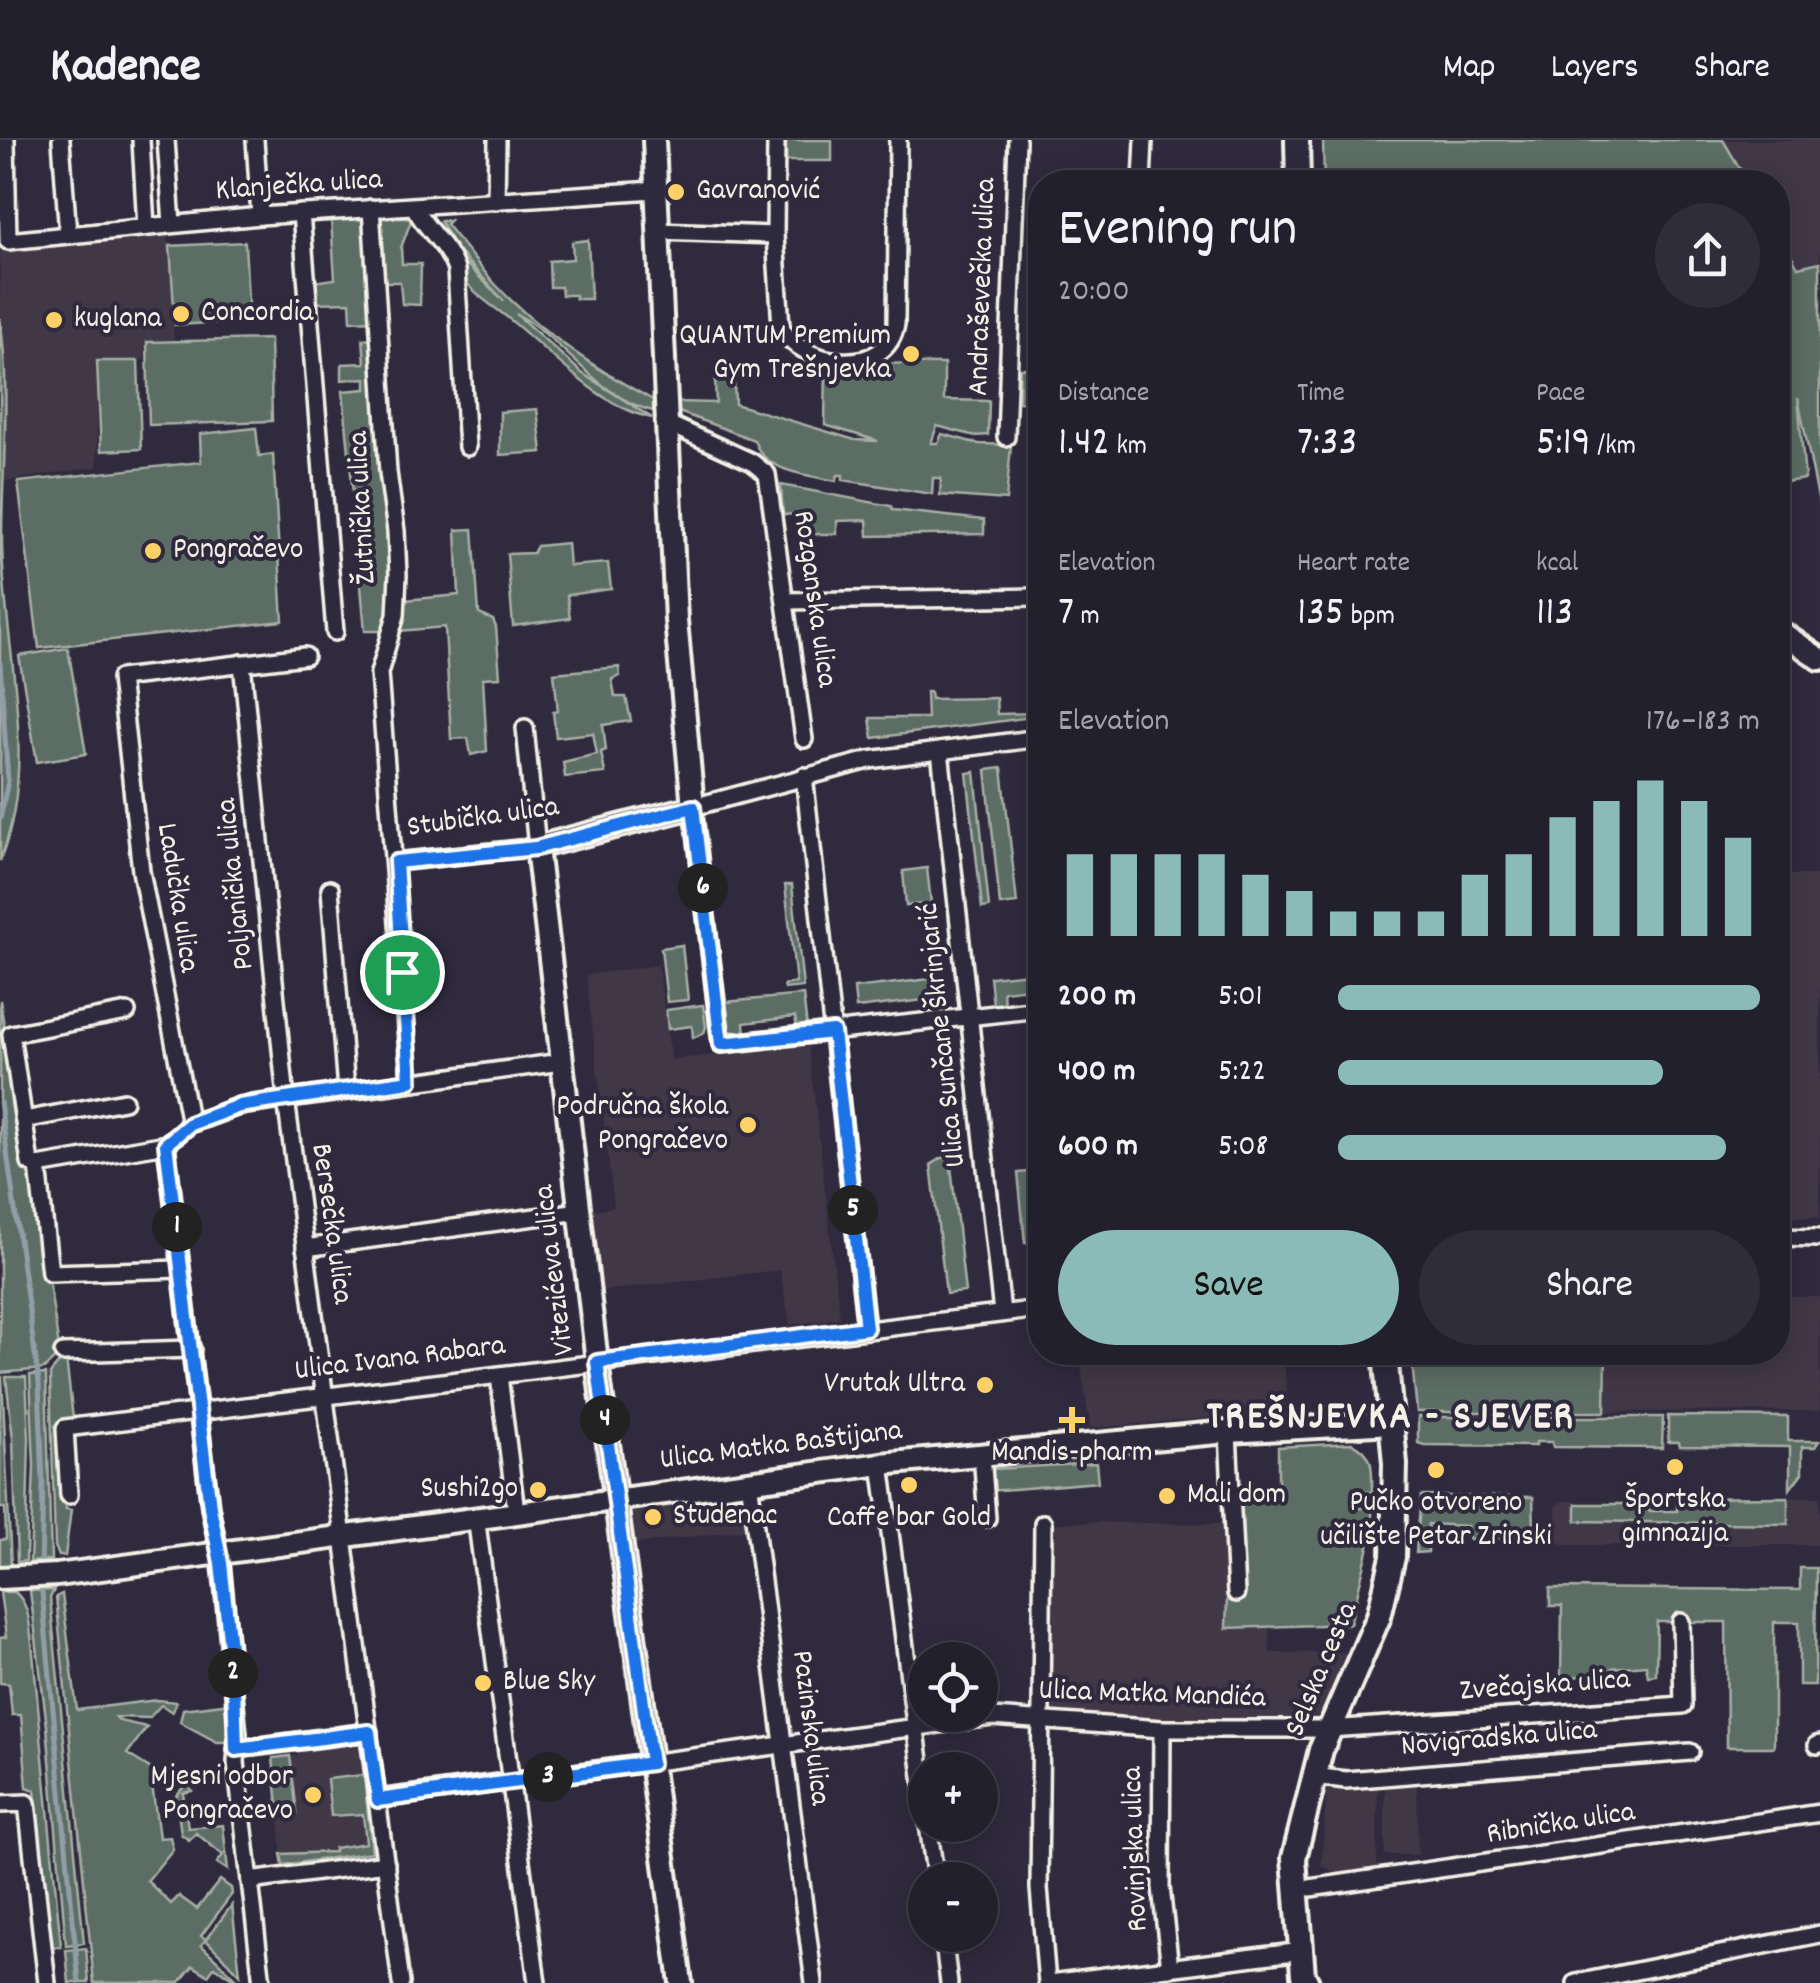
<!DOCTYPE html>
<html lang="en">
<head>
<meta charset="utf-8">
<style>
	body { margin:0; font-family:Dekko,sans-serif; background:#2f2d3a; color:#f1f3f6; height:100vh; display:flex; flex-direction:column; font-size:38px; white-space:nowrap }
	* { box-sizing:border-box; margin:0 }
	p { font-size:32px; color:#a3a3aa }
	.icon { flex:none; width:55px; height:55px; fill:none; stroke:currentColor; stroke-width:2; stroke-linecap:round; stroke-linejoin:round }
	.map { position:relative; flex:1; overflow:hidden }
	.drawer { position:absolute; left:1028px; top:30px; width:762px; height:1195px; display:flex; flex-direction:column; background:#23202e; border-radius:40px; box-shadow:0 5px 25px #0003,0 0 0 2px #403e4a }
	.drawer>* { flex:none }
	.fabs { position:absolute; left:908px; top:1502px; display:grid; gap:20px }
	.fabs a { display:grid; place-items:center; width:90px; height:90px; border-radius:50%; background:#23202e; box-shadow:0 5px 25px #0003,0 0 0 2px #403e4a; font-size:50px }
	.pin { position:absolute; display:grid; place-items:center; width:85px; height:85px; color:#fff; margin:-42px; border:5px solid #fff; border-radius:50%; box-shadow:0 2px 10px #0007 }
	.km { position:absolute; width:50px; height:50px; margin:-25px; border-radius:50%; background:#222; color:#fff; font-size:28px; line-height:50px; text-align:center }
	.round { display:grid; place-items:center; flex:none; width:105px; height:105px; border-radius:52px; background:#2f2d3a }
	.headline { display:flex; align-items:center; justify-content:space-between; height:170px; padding:0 30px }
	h1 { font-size:55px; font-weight:600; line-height:75px }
	.metrics { display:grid; grid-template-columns:repeat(3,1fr); gap:15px; height:170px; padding:10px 30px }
	.metrics div { display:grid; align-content:center }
	.metrics b { font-size:42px; font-weight:600 }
	.metrics small { font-size:28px; font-weight:400 }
	.metrics p { font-size:28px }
	.chart { height:280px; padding:20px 30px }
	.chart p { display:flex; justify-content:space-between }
	.chart svg { width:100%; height:180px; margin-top:10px; stroke:#8bbbb9; stroke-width:6 }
	.cta { display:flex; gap:20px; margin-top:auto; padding:20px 30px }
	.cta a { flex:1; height:115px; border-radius:60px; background:#8bbbb9; color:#111; font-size:40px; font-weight:600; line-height:115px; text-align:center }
	.cta a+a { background:#2f2d3a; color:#f1f3f6 }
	ul { padding:0 30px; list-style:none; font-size:32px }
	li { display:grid; grid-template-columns:160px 120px 1fr; align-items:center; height:75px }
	li i { height:25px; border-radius:12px; background:#8bbbb9 }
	header { display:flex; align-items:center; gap:60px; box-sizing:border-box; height:140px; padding:0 50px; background:#23202e; border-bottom:2px solid #403e4a }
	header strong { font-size:48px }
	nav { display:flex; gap:55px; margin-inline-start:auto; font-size:35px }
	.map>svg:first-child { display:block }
	.built { fill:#413746 }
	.green { fill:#5b6d65; stroke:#a8afa6; stroke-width:2.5 }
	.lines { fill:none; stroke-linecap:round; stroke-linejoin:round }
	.stream { stroke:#919ea6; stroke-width:5 }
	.minor-casing { stroke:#f4f1e8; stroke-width:22 }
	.tertiary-casing { stroke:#f4f1e8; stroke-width:28 }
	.secondary-casing { stroke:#f4f1e8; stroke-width:30 }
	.minor { stroke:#2f2a3d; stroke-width:15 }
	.tertiary { stroke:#2f2a3d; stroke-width:20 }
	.secondary { stroke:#2f2a3d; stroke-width:22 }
	.route-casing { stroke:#fff; stroke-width:20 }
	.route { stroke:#1a73e8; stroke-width:12 }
	.poi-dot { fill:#ffd166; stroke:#2f2a3d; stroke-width:4 }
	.labels { text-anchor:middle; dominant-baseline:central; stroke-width:8; stroke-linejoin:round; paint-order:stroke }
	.street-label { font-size:30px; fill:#f4f1e8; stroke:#2f2a3d }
	.poi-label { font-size:30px; fill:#f4f1e8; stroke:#2f2a3d; text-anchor:start }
	.district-label { font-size:40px; font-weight:bold; letter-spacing:2.5px; fill:#f4f1e8; stroke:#2f2a3d }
</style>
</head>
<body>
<header>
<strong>Kadence</strong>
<nav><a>Map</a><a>Layers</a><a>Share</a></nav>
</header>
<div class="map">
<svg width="1820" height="1843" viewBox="0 0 1820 1843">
	<rect width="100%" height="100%" fill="#2f2a3d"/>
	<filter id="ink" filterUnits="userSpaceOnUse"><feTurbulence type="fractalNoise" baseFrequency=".01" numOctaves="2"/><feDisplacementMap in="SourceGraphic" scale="20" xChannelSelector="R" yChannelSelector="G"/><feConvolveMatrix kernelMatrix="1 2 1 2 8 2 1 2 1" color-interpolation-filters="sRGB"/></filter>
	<g filter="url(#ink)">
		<!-- built -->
		<g class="built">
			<polygon points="1723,0 1820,0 1820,122 1798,127 1778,92 1778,42 1748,42"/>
			<polygon points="168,91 174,200 146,201 144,220 97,221 97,327 4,341 7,252 0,178 0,111"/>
			<rect x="1778" y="735" width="42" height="342"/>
			<polygon points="658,825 671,920 808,903 840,1178 790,1185 780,1130 602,1151 593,1070 614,1067 586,835"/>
			<polygon points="1778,1157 1820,1157 1820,1271 1605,1272 1606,1213 1778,1212"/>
			<polygon points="1079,1213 1283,1213 1289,1271 1090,1288"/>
			<polygon points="728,1351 740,1351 745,1355 751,1389 629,1405 628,1366 670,1358 672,1370 729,1362"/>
			<polygon points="1788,1357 1820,1357 1820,1405 1564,1405 1557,1401 1556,1366 1561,1361 1576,1361 1576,1380 1787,1384"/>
			<polygon points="1072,1382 1227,1384 1226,1487 1269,1487 1270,1513 1350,1512 1317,1578 1309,1583 1160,1582 1050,1570 1050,1384"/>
			<polygon points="355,1600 362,1604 365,1612 368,1634 361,1635 371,1713 283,1725 273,1618 298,1615 297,1608"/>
			<polygon points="1417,1644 1418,1715 1385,1715 1385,1645"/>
			<polygon points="1378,1646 1377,1734 1346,1736 1321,1726 1327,1648"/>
		</g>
		<!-- green -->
		<g class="green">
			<rect x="786" y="0" width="46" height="21"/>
			<polygon points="1323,0 1723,0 1748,42 1324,42"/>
			<polygon points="367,77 375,180 351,181 350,162 314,163 312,142 335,139 331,80"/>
			<polygon points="376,78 412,78 401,108 402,124 421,124 420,165 402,164 400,142 381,142"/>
			<path d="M450,80l-4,4c16,20 33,42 50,61 44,47 103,86 157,115v11c-56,-13 -91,-74 -137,-97l66,59 70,45c-60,-13 -108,-75 -157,-110 -8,-6 -23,-16 -28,-26 -3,-8 -8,-19 -11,-28l48,47 -48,-52 -16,-28z"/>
			<polygon points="1778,92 1798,127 1820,122 1820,368 1798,258 1805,339 1778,343"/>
			<polygon points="588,100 591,159 576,159 575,155 562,155 561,147 550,147 549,121 573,119 572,102"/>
			<polygon points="245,102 249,181 175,185 170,106"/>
			<path d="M0,178c11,75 2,148 2,223 1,106 38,217 -2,320z"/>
			<polygon points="376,198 393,435 385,491 365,491 357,402 370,402 370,385 356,385 343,251 366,249 366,238 342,240 342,224 365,223 363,199"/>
			<polygon points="270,199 272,281 149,285 147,202"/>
			<polygon points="97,221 138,221 141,309 101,311"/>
			<path d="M826,223l118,1v36l45,1 -1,34 -13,1 -38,-10 -6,17h7l4,-9 37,10 32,1 -5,55 -66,-5 1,-17h-8l-1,16 -89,-14v-5h-5l-2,6c-30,-6 -72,-9 -82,-41l-78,-29 2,-9 38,1 -1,-22 19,-1 1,24 120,36 23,1 -53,-16z"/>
			<polygon points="1020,228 1040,228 1040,263 1019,262"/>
			<polygon points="537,269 542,312 500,315 500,272"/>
			<polygon points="256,288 259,316 273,314 283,481 39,508 18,342 201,322 200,294"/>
			<polygon points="781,345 891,366 893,370 984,380 984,394 868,396 867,380 837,381 837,394 811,394 809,373 783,375"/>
			<polygon points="473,389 479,474 493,480 496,487 500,537 483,538 487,611 471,615 468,598 451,599 445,487 398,491 405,460 459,455 456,390"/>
			<polygon points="567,403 569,426 608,423 611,449 567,455 570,478 513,486 507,414 533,413 537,406"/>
			<polygon points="68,508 86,614 37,622 19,516"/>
			<polygon points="619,527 620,536 612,539 615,557 626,557 631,581 603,585 606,610 601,612 605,633 565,637 563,622 597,614 593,593 556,597 553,572 558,571 554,533"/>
			<polygon points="926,552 930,552 931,559 996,558 997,574 1040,573 1040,576 873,598 870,578 927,578"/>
			<polygon points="1002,628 1017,763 1000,765 986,630"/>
			<polygon points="975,632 989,767 982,768 967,633"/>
			<polygon points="927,728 931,763 906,766 903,731"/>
			<polygon points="785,745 792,745 803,847 785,849 784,845 796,843"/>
			<polygon points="682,805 688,860 667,862 661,808"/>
			<polygon points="1040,832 1040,847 1003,851 1004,864 993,865 990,837"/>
			<polygon points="939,838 942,858 856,868 854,848"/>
			<polygon points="803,855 807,887 797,888 795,877 744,883 745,894 730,891 726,862"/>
			<polygon points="0,860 25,1020 36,1058 60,1214 44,1229 0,1233"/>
			<polygon points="703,865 706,887 704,893 693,898 692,886 668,889 666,870"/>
			<polygon points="950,1017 965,1152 946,1154 931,1025 942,1018"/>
			<polygon points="1038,1031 1040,1102 1025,1103 1018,1033"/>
			<polygon points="1411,1213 1606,1213 1605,1272 1417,1272"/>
			<polygon points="66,1218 73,1279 60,1284 66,1369 71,1370 65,1416 59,1416 55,1406 50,1234 62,1219"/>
			<polygon points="46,1234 51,1420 30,1422 34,1326 30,1235"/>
			<polygon points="0,1237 2,1237 11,1425 0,1426 0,1400 6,1399 5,1368 0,1368"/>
			<polygon points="6,1237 26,1237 29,1298 26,1421 17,1422 13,1299"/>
			<polygon points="1668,1276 1788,1277 1788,1301 1819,1301 1815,1307 1802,1307 1802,1333 1790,1349 1790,1307 1679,1306 1678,1302 1668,1302"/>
			<polygon points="1418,1277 1663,1277 1662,1308 1553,1307 1552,1302 1536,1302 1536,1306 1424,1305 1418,1303"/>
			<path d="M1352,1303c23,10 20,27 20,49h-15v16h15v17h-9l-1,13h9l-21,86 -124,4 1,-30 15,-1 -2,-96 38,-1v-53z"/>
			<polygon points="1096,1323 1098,1342 989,1351 988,1335 993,1329"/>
			<polygon points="1421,1356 1533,1357 1534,1389 1516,1389 1516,1398 1469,1400 1467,1386 1428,1384 1428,1412 1416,1413"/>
			<polygon points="1788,1357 1788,1384 1576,1381 1576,1364 1649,1364 1649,1371 1677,1371 1677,1358"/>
			<polygon points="1800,1428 1816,1428 1815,1545 1799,1545 1799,1482 1774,1482 1774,1607 1727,1607 1726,1482 1657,1482 1656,1535 1648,1536 1646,1525 1612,1528 1611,1533 1561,1538 1562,1466 1550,1466 1550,1448 1800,1450"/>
			<polygon points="54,1450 50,1458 84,1803 66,1805 47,1586 30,1451"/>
			<path d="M0,1452h15c15,13 14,33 17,51l29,303 -13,2 -13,-158 -8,-3 -6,-72h-9l-3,-31 -9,-1v-45l6,-1z"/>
			<polygon points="62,1454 77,1570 157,1560 176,1562 172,1572 161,1565 149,1578 116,1577 119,1581 147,1587 127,1614 153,1630 151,1637 159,1698 170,1697 173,1709 147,1741 171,1764 179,1756 197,1769 220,1740 231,1748 232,1754 201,1796 206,1799 232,1765 240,1834 206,1800 201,1805 241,1843 214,1827 208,1835 193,1826 179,1843 94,1843 56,1457"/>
			<polygon points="231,1563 234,1602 217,1602 180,1582 183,1569"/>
			<polygon points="290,1616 297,1673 279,1675 273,1618"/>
			<polygon points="364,1635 372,1712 283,1725 281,1714 334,1712 334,1708 366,1703 363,1674 331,1676 327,1639"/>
			<polygon points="187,1643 192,1651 183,1653 188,1688 223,1685 228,1730 217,1723 223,1715 196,1693 189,1700 181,1694 176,1656"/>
			<polygon points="86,1808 89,1843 69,1843 66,1810"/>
		</g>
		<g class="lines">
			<!-- stream -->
			<g class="stream">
				<polyline points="0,523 8,641 0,679"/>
				<polyline points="0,962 39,1243 43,1343 41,1431"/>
				<polyline points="41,1442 79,1843"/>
			</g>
			<!-- minor casing -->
			<g class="minor-casing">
				<g id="minor">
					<polyline points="6,0 8,101 260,76 654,50"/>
					<polyline points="61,0 68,95"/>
					<polyline points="141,0 146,87"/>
					<polyline points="166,0 172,84"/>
					<polyline points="255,0 260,76"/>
					<path d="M776,0l-1,95 6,92c20,40 106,52 115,-3l2,-184"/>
					<polyline points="1142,42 1144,0"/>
					<polyline points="496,61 497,0"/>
					<path d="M414,67c12,23 34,38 42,63l11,177"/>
					<polyline points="371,68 388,332 396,391 398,435 396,475 379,533 410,941"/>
					<polyline points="301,73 335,492"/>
					<polyline points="657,91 775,95"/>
					<polyline points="664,282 752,322 767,334 804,599"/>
					<polyline points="1006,297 1017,0"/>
					<polyline points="785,461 1040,457"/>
					<polyline points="242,523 286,959 401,1843"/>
					<polyline points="1040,598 869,620 693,667 721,904 1040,869"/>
					<polyline points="940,611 1002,1173"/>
					<polyline points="804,636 866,1188"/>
					<polyline points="395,722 537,707 525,588"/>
					<polyline points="330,749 346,950"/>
					<polyline points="24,980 124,961"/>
					<polyline points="190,984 141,731 120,538 305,516"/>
					<polyline points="166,1004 210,1367 221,1423 238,1594 236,1622 262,1843"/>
					<polyline points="38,1026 166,1004 190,984 239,966 561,922"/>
					<polyline points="38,1026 30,1023 11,894 127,872"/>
					<polyline points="38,1026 50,1133 181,1129"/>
					<polyline points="1778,1097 1820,1098"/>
					<polyline points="305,1108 580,1071"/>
					<polyline points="63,1213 192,1209"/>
					<polyline points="499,1236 516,1371"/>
					<polyline points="1228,1292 1236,1453"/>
					<polyline points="982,1314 987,1378"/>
					<polyline points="881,1324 925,1659"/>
					<polyline points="749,1340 814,1843"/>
					<polyline points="69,1355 65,1288 1040,1169"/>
					<polyline points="476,1376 537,1843"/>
					<polyline points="1043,1383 1039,1748 1047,1843"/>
					<polyline points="1162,1589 1161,1747 1170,1828"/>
					<polyline points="1817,1605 1820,1604"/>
					<polyline points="236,1609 369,1592"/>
					<polyline points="1313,1636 1346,1640 1690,1612"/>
					<polyline points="378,1659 992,1577 1162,1589 1329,1589 1683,1565 1681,1482"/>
					<polyline points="0,1664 27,1663 47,1843"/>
					<polyline points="928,1685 936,1740"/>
					<polyline points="250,1741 386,1723"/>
					<polyline points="1310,1748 1820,1673"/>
					<polyline points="943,1795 949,1843"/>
					<polyline points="1050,1843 1302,1811"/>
					<polyline points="1576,1843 1820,1794"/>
				</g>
			</g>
			<!-- tertiary casing -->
			<g class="tertiary-casing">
				<g id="tertiary">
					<polyline points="654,0 676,480 693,667 537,707 597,1222 681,1843"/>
					<polyline points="1778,490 1820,519"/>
					<polyline points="0,1438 57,1435 881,1324 1228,1292 1394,1283"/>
				</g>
			</g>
			<!-- secondary casing -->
			<g class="secondary-casing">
				<g id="secondary">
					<polyline points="1297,0 1298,42"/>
					<polyline points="1307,1843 1303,1835 1294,1718 1321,1610 1379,1476 1393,1417 1395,1324 1385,1212"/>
				</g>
			</g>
			<!-- minor -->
			<use href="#minor" class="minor"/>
			<!-- tertiary -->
			<use href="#tertiary" class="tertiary"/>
			<!-- secondary -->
			<use href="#secondary" class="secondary"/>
		</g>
	</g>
	<g class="lines" filter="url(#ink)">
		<!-- route casing -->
		<g class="route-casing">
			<polygon id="route" points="693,667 721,904 833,892 866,1188 597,1222 651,1623 378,1660 369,1592 236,1609 234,1545 221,1423 210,1367 166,1004 190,984 239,966 410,941 396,722 536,708"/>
		</g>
		<!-- route -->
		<use href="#route" class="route"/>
	</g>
	<!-- markers -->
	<g class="poi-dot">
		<circle cx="676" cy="52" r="10"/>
		<circle cx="181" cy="174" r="10"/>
		<circle cx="54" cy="180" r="10"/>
		<circle cx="911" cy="214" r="10"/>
		<circle cx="153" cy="411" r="10"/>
		<circle cx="748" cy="985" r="10"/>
		<circle cx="985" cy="1245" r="10"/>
		<path d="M1067 1265h10v10h10v10h-10v10h-10v-10h-10v-10h10z"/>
		<circle cx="1675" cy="1327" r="10"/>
		<circle cx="1436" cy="1330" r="10"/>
		<circle cx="909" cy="1345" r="10"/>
		<circle cx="538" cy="1350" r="10"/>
		<circle cx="1167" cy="1356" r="10"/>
		<circle cx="653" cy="1377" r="10"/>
		<circle cx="483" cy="1543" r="10"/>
		<circle cx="313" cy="1655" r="10"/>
	</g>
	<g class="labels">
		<!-- street labels -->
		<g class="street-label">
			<text transform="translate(299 47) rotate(-4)">Klanječka ulica</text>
			<text transform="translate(984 147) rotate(-88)">Andraševečka ulica</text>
			<text transform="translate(364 368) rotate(-93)">Žutnička ulica</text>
			<text transform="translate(813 459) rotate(82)">Rozganska ulica</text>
			<text transform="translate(483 679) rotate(-8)">Stubička ulica</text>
			<text transform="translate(237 744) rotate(-96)">Poljanička ulica</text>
			<text transform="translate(176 758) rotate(81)">Ladučka ulica</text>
			<text transform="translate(944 895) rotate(-96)">Ulica Sunčane Škrinjarić</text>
			<text transform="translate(330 1084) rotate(82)">Bersečka ulica</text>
			<text transform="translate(556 1130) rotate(-97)">Vitezićeva ulica</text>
			<text transform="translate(400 1220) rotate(-7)">Ulica Ivana Rabara</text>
			<text transform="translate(781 1307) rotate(-7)">Ulica Matka Baštijana</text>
			<text transform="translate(1323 1530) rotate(-67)">Selska cesta</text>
			<text transform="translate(1545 1547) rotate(-4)">Zvečajska ulica</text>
			<text transform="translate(1152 1556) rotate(2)">Ulica Matka Mandića</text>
			<text transform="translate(809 1588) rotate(83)">Pazinska ulica</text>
			<text transform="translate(1499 1600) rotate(-5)">Novigradska ulica</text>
			<text transform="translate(1561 1685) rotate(-9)">Ribnička ulica</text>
			<text transform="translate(1137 1709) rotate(-92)">Rovinjska ulica</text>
		</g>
		<!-- poi labels -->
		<g class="poi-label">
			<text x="696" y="52">Gavranović</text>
			<text x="201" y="174">Concordia</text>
			<text x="74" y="180">kuglana</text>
			<text x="891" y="197" text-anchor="end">QUANTUM Premium<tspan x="891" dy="34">Gym Trešnjevka</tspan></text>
			<text x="173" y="411">Pongračevo</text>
			<text x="728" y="968" text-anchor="end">Područna škola<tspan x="728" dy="34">Pongračevo</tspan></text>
			<text x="965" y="1245" text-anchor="end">Vrutak Ultra</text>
			<text x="1072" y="1314" text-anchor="middle">Mandis-pharm</text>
			<text x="518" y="1350" text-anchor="end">Sushi2go</text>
			<text x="1187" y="1356">Mali dom</text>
			<text x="1675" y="1361" text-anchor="middle">Športska<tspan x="1675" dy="34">gimnazija</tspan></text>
			<text x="1436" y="1364" text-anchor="middle">Pučko otvoreno<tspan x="1436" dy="34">učilište Petar Zrinski</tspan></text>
			<text x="673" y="1377">Studenac</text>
			<text x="909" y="1379" text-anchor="middle">Caffe bar Gold</text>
			<text x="503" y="1543">Blue Sky</text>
			<text x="293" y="1638" text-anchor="end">Mjesni odbor<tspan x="293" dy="34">Pongračevo</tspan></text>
		</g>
		<!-- district labels -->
		<g class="district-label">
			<text x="1391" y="1279">TREŠNJEVKA - SJEVER</text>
		</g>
	</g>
</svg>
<div class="fabs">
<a><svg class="icon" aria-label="locate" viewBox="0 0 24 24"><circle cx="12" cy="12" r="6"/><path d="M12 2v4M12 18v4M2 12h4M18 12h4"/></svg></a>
<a>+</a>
<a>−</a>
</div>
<div class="pin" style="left:402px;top:832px;background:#1e9e55"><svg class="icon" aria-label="arrive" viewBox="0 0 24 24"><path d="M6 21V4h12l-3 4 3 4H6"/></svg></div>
<b class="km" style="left:177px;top:1087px">1</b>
<b class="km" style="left:233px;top:1533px">2</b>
<b class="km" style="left:548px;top:1637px">3</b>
<b class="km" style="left:605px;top:1280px">4</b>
<b class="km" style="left:853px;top:1070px">5</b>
<b class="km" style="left:703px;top:748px">6</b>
<section class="drawer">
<div class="headline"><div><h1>Evening run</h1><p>20:00</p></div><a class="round"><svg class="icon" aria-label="share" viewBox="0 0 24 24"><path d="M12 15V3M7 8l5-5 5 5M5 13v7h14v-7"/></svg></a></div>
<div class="metrics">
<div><p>Distance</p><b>1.42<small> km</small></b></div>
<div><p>Time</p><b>7:33</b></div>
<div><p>Pace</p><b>5:19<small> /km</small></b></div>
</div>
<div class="metrics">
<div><p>Elevation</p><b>7<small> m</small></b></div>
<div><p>Heart rate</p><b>135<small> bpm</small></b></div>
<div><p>kcal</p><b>113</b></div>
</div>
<div class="chart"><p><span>Elevation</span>176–183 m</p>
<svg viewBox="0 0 160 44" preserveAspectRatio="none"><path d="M5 44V24M15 44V24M25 44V24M35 44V24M45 44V29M55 44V33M65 44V38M75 44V38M85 44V38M95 44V29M105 44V24M115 44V15M125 44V11M135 44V6M145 44V11M155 44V20"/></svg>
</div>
<ul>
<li><b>200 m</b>5:01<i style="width:100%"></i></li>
<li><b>400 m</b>5:22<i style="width:77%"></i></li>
<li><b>600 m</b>5:08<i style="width:92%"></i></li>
</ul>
<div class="cta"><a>Save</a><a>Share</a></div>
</section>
</div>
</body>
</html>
